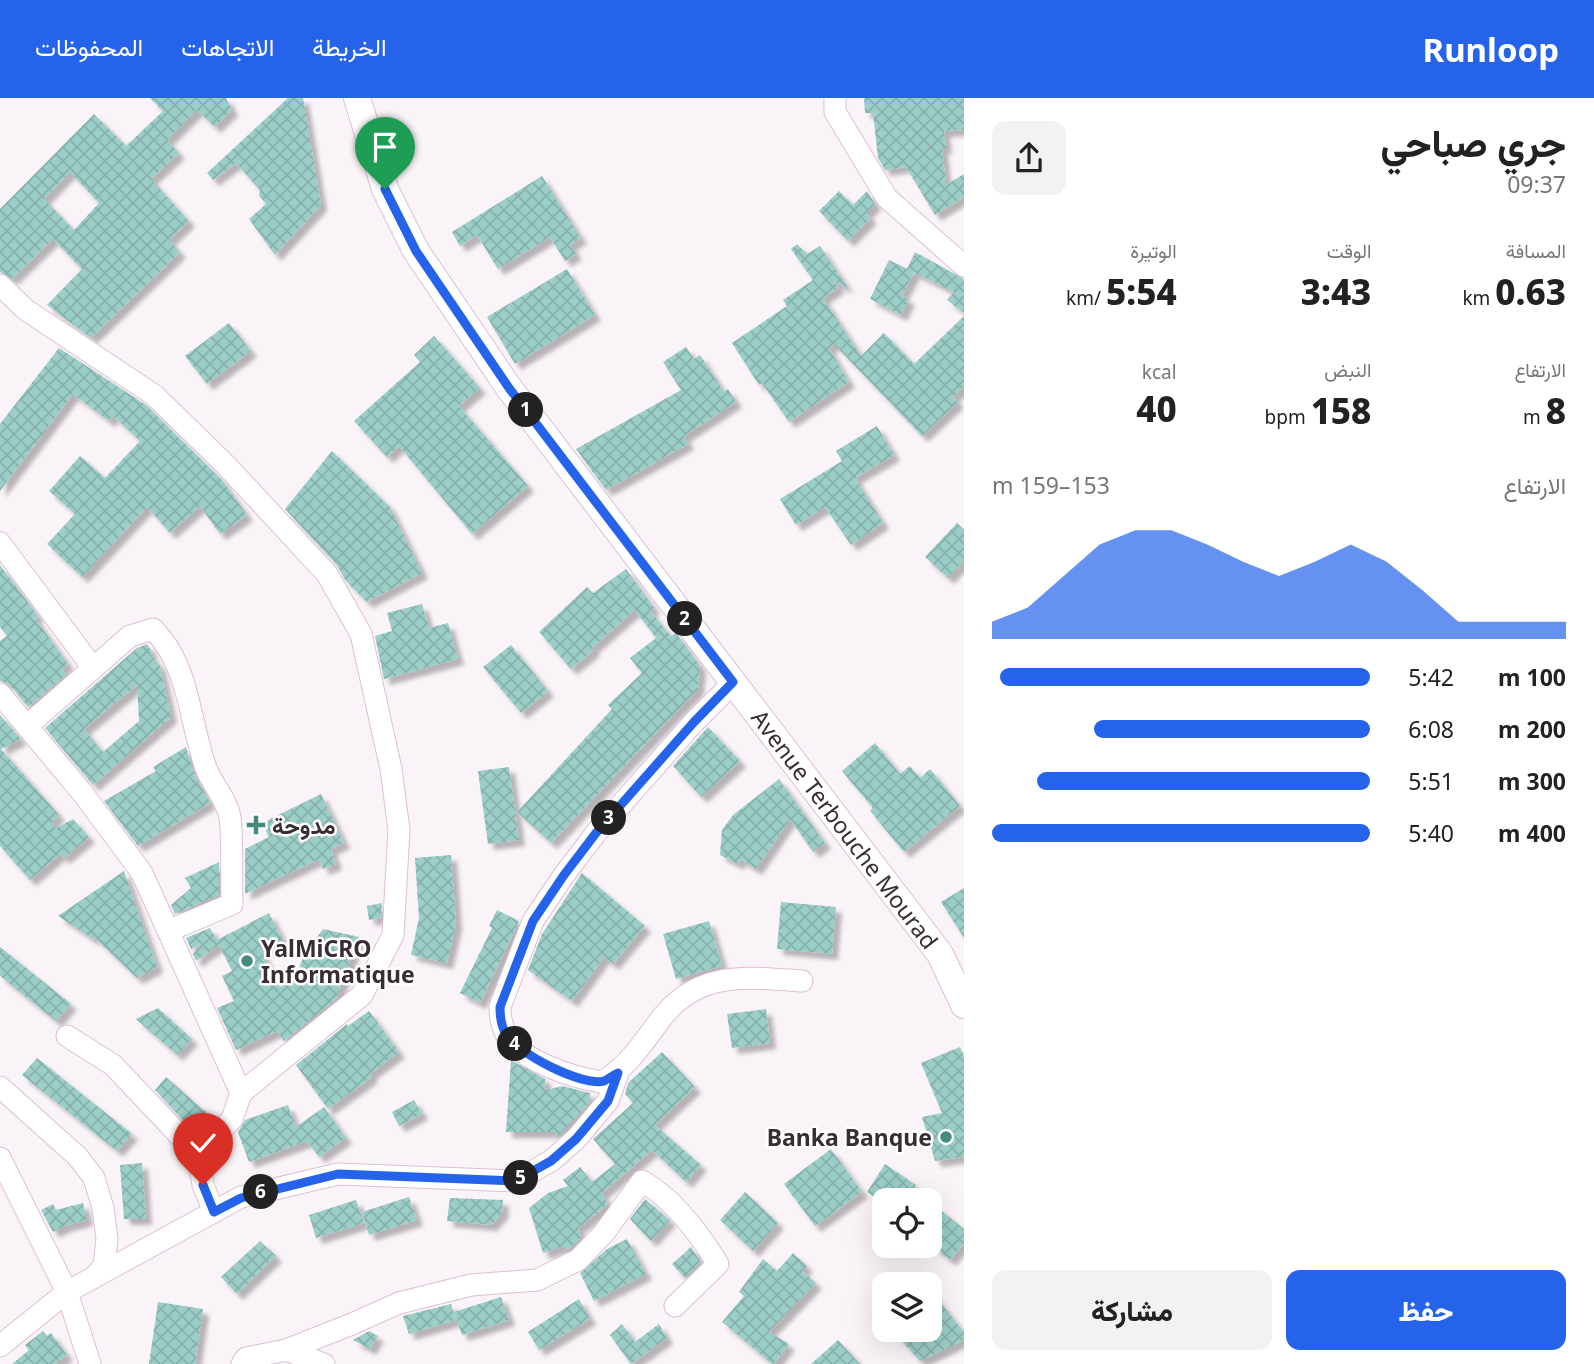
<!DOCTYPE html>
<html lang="ar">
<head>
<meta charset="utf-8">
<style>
	body { margin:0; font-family:"Noto Sans",Vazirmatn,sans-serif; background:#f2f2f2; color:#222; direction:rtl; height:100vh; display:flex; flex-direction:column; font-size:26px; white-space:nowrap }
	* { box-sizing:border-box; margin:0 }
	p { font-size:23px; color:#767676 }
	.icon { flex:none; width:38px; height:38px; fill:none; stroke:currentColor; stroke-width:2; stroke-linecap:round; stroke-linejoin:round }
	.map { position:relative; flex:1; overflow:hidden; direction:ltr }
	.panel { display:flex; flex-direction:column; background:#fff; width:630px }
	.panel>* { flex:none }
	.tools { position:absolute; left:872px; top:1090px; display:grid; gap:14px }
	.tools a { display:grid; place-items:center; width:70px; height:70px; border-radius:14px; background:#fff; box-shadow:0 7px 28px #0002; font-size:35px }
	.pin { position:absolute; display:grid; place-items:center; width:60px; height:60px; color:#fff; margin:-72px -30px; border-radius:50% 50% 50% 0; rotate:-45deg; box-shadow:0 0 7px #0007 }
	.pin .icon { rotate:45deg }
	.km { position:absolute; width:35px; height:35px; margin:-18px; border-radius:50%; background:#222; color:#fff; font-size:19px; line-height:35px; text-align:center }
	.round { display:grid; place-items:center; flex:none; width:74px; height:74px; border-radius:14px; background:#f2f2f2 }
	.overview { display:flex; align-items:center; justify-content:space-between; height:119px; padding:0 28px }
	h1 { font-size:38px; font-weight:800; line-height:52px }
	.stats { display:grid; grid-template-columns:repeat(3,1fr); gap:10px; height:119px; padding:7px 28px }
	.stats div { display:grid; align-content:center }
	.stats b { font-size:35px; font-weight:800 }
	.stats small { font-size:19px; font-weight:400 }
	.stats p { font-size:19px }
	.chart { height:196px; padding:14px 28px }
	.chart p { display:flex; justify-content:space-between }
	.chart svg { width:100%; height:126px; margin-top:7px; fill:#2563eb; opacity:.7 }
	.primary-button { display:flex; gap:14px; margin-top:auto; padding:14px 28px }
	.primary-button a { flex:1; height:80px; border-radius:14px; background:#2563eb; color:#fff; font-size:28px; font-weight:800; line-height:80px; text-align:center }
	.primary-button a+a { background:#f2f2f2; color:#222 }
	ul { padding:0 28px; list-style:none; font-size:23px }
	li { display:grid; grid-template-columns:112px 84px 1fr; align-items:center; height:52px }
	li i { height:18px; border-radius:9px; background:#2563eb }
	header { display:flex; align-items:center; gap:42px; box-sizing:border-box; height:98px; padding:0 35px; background:#2563eb; color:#fff }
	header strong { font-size:33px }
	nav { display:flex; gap:38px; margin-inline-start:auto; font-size:24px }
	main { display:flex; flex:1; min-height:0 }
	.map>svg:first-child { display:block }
	.building { fill:url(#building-cross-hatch); fill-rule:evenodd; filter:url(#shadow) }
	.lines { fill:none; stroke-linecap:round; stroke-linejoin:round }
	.minor-casing { stroke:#e0bed4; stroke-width:23 }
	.major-casing { stroke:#e0bed4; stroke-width:28 }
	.minor { stroke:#fff; stroke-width:21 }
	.major { stroke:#fff; stroke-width:26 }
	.route-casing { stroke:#fff; stroke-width:14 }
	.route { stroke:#2563eb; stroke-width:9 }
	.poi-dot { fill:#458a81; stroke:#fff; stroke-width:2.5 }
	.labels { text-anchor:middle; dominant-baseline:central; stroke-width:5; stroke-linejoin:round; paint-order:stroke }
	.poi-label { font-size:23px; font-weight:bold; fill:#392c34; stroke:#fff; text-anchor:start }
	.street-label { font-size:23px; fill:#392c34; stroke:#fff }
</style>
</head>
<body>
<header>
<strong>Runloop</strong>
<nav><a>الخريطة</a><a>الاتجاهات</a><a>المحفوظات</a></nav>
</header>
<main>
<section class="panel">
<div class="overview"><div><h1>جري صباحي</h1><p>09:37</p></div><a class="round"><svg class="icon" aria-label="share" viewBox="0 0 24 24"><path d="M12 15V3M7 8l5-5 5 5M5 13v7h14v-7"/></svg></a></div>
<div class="stats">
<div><p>المسافة</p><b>0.63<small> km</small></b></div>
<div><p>الوقت</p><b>3:43</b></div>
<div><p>الوتيرة</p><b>5:54<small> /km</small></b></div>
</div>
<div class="stats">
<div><p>الارتفاع</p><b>8<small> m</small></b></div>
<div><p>النبض</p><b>158<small> bpm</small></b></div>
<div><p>kcal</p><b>40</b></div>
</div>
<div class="chart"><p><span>الارتفاع</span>153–159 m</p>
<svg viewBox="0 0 160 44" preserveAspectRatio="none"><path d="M0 44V38L10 33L20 22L30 11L40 6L50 6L60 11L70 17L80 22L90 17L100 11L110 17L120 27L130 38L140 38L150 38L160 38V44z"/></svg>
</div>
<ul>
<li><b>100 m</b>5:42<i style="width:98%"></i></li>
<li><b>200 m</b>6:08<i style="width:73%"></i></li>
<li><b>300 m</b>5:51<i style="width:88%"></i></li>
<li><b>400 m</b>5:40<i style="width:100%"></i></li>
</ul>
<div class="primary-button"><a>حفظ</a><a>مشاركة</a></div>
</section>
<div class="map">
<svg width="964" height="1266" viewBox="0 0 964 1266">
	<defs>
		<pattern id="building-cross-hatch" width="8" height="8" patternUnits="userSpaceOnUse" patternTransform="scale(1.75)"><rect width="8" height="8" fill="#9bcec7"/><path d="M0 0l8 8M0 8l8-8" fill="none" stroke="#86b1ac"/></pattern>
		<filter id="shadow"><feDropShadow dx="6" dy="6" stdDeviation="2" flood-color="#0004"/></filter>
	</defs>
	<rect width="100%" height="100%" fill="#faf3f8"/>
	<!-- building -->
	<g class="building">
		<path d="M150,0h76l6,12 -17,17 -18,-17 -30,30 12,13 -28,26 38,42 -20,19 11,12 -89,86 -44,-33 35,-36 -29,-30 -41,40 -12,-7v-63l94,-95 32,32 37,-35zM70,74l29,31 -25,27 -30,-31z"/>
		<polygon points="288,0 303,0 321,107 275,157 249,121 266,106 259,98 260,92 236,65 213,82 207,75"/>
		<polygon points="864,0 964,0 964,32 944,33 946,50 942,50 946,87 964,76 964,99 935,117 906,69 885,72 878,60 873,15 865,15"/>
		<polygon points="542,78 581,140 570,147 576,156 565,163 550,139 498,171 477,137 460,148 452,134"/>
		<polygon points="839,93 853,107 867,93 875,106 866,115 871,120 848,143 819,113"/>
		<polygon points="797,146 807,156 820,148 848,190 833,183 839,189 823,200 861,258 884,235 914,266 964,218 964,288 953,299 958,304 922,338 834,246 829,250 849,284 789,324 762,285 759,287 732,245 787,208 783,202 813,182 791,151"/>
		<polygon points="915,154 964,181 964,215 947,202 954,194 907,171"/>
		<polygon points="889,162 914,174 902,198 909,201 901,217 870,201"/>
		<polygon points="567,171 595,217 515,266 487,219"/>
		<polygon points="229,225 251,253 207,286 185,258"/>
		<polygon points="434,238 480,290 459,308 528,388 472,436 399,348 387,359 354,323 420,264 414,257"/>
		<polygon points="686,249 694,261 700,257 724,294 728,291 736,304 684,338 688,346 606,392 576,351 681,292 663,264"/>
		<polygon points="59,250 146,307 222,382 247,417 220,436 200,408 170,435 147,409 82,479 47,446 75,416 49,393 80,358 105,380 140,343 113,318 109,323 73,296 0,393 0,326"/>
		<polygon points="877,328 894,357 855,380 883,425 851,447 825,409 796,427 780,401 842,363 836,353"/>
		<polygon points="332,353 390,409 422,475 367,504 345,482 337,467 285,411"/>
		<polygon points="957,425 964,432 964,463 948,480 925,459"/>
		<polygon points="0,467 38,518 35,520 68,566 62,571 66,577 28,609 10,587 0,583 0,543 7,538 0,529"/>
		<polygon points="626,471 654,510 650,513 671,538 676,535 700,568 698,591 551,745 517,714 612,611 608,607 642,575 630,560 656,540 635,512 592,550 594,552 571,571 539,534 587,489 593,495"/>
		<polygon points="422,506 429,530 448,525 458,561 384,581 375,538 392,533 387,515"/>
		<path d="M147,546l5,8 -2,2 10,12 11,51 -78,68 -48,-57 92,-80zM137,587l2,36 -36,31 -19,-23z"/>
		<polygon points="511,547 548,593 521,615 483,569"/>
		<polygon points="0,617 21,641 1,651 59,717 52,724 56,730 73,721 89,739 64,760 60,756 30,782 0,748"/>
		<polygon points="708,629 740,663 701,699 673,668"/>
		<polygon points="875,645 900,676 910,668 920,680 930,671 960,708 904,754 870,713 873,710 842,673"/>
		<polygon points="186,649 194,675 210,705 138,748 104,703 156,673 153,669"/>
		<polygon points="509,669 519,742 488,746 478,673"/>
		<polygon points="779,681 825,745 813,754 790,721 756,771 740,761 738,766 720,757 722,732 733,717"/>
		<polygon points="321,696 344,745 331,751 336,766 323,771 319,761 245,796 245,751 269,739 262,725"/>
		<polygon points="451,757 456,826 447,865 411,857 419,820 415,760"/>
		<polygon points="219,764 219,797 175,816 171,807 191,790 185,780"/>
		<polygon points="124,773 157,869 137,880 95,840 93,841 58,818"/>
		<polygon points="582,775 645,828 613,866 604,859 572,903 528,872 542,836"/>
		<polygon points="964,790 964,840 941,804"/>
		<polygon points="781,804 836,809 832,856 777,851"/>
		<polygon points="382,805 381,820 369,822 367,808"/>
		<polygon points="497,812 519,823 480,905 460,895 492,830 489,828"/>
		<polygon points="269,815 283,843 262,854 280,890 296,868 298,873 304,857 323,831 359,839 336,901 284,943 277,933 236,952 217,910 234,903 222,878 232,873 219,847 196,863 193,856 202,845 191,851 186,840 210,830 217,842"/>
		<polygon points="709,823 722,868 676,881 663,836"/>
		<polygon points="0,849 71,906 56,923 0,878"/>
		<polygon points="158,910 192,941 177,957 136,921"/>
		<polygon points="766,911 770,945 732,950 727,916"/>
		<polygon points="369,913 399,954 370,976 372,979 328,1011 296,967 347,926 348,928"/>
		<polygon points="960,949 964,958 964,1059 935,1063 922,1019 942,1015 921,965"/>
		<polygon points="662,954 695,989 655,1027 701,1067 686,1084 652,1052 602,1095 608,1106 578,1130 581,1140 570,1151 568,1152 566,1148 543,1155 529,1110 548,1095 568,1088 563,1082 580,1069 592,1084 615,1066 593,1041 633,1005 625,996 628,985"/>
		<polygon points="37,960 132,1036 117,1053 22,977"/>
		<polygon points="511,962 545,981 546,992 562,988 590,995 590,1004 557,1040 556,1034 506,1034"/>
		<polygon points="166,979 208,1016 193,1033 155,992"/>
		<polygon points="414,1002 422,1016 399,1028 392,1014"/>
		<polygon points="288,1007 296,1029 324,1009 346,1040 319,1059 307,1043 249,1064 238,1034 245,1022"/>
		<polygon points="831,1051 862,1094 815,1128 784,1086"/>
		<polygon points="142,1065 146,1121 124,1121 120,1067"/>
		<polygon points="885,1066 916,1087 906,1102 879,1102 867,1094"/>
		<polygon points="745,1094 778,1125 753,1153 720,1122"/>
		<polygon points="409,1099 417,1122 369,1137 362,1114"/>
		<polygon points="450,1100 503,1102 502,1115 491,1127 447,1123"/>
		<polygon points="645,1101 670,1122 651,1143 630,1121"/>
		<polygon points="356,1102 364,1125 316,1140 309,1117"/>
		<polygon points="83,1105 87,1122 65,1128 53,1134 41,1112 53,1106 56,1112"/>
		<polygon points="937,1109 964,1131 964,1145 950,1162 929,1145 929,1119"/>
		<polygon points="627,1141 646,1176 594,1203 580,1175 607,1151"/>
		<polygon points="260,1143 276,1158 237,1196 221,1179"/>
		<polygon points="691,1149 701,1164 685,1180 672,1166"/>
		<polygon points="793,1155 807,1168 802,1173 816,1185 769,1234 789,1246 774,1266 772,1266 722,1224 744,1198 739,1194 763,1161 777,1173"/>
		<polygon points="929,1191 964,1234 964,1242 920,1263 892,1232 929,1232"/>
		<polygon points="501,1199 509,1222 462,1237 454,1214"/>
		<polygon points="579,1201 590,1221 539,1252 528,1234"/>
		<polygon points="158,1204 203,1211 195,1266 149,1266"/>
		<polygon points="451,1206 456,1222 409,1236 403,1218"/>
		<polygon points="622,1226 635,1244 659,1226 667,1240 631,1266 610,1237"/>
		<polygon points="43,1233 47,1238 51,1235 67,1257 55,1266 12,1266 29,1252 25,1247"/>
		<polygon points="369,1233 378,1238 370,1251 353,1242"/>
		<polygon points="838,1242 860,1266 811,1266"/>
	</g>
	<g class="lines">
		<!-- minor casing -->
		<g class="minor-casing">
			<g id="minor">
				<polyline points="835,0 835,14 887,100 964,168"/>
				<polyline points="0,187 26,212 154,297 225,366 327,476 361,536 391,671 399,732 393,837 362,897 241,995 232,1021 198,1057 203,1087 214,1114"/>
				<polyline points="0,445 93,570"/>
				<path d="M733,585l-39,39 -98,111 -32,42 -31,46 -33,86c0,10 1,18 6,27 14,27 68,44 96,48 24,-14 39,-36 55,-58 38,-54 86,-47 145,-43"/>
				<polyline points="0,596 84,697 142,775 241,995"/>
				<path d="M27,628l103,-90 23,-7c37,37 36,92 53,139 6,16 21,32 24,49 3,28 1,58 2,87l-64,27"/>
				<polyline points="67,938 113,967 198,1057"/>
				<polyline points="0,989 78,1059 94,1080 103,1110 107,1141 104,1168 96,1177"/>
				<polyline points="0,1060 67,1194 90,1266"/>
				<polyline points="0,1248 67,1194 241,1099 338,1076 515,1083 551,1063 576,1041 608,1003 618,975"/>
				<path d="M286,1252l66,-26 47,-21 72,-18 66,-5 41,-20 26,-27 38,-52c32,18 57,52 76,83l-43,42"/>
				<polyline points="242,1266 246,1260 286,1252 324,1266"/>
			</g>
		</g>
		<!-- major casing -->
		<g class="major-casing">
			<polyline id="major" points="357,0 385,91 416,153 509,290 940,856 964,907"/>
		</g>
		<!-- minor -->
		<use href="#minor" class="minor"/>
		<!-- major -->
		<use href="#major" class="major"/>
	</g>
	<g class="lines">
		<!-- route casing -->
		<g class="route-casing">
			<path id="route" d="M203,1087l11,27 27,-14 97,-24 177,7 36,-20 25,-22 32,-38 10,-28c-4,2 -10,6 -14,8 -21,6 -88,-28 -98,-47 -5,-8 -6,-17 -6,-27l33,-86 31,-46 32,-42 98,-111 39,-40 -224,-294 -93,-137 -31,-62"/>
		</g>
		<!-- route -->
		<use href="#route" class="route"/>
	</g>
	<!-- markers -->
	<g class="poi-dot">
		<path d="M252.5 716.5h7v7h7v7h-7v7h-7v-7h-7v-7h7z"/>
		<circle cx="247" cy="863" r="7"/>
		<circle cx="946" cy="1039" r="7"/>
	</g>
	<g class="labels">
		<!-- poi labels -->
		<g class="poi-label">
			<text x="272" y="727">مدوحة</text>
			<text x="261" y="850">YalMiCRO<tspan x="261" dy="26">Informatique</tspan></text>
			<text x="932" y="1039" text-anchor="end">Banka Banque</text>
		</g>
		<!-- street labels -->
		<g class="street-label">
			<text transform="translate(845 731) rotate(53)">Avenue Terbouche Mourad</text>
		</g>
	</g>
</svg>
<div class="tools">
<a><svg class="icon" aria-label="locate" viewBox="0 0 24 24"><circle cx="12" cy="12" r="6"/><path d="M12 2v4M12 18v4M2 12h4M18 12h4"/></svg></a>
<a><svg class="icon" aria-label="layers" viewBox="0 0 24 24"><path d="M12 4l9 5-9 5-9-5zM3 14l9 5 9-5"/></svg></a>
</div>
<div class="pin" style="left:385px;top:91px;background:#1e9e55"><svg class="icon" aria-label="arrive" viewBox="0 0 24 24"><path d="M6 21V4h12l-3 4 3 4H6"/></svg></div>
<div class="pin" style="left:203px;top:1087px;background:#d93025"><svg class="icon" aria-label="check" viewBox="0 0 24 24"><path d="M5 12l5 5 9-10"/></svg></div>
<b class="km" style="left:526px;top:312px">1</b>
<b class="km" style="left:685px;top:521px">2</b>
<b class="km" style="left:609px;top:720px">3</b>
<b class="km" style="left:515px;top:946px">4</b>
<b class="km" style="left:521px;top:1080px">5</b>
<b class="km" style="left:261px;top:1094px">6</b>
</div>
</main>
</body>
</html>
